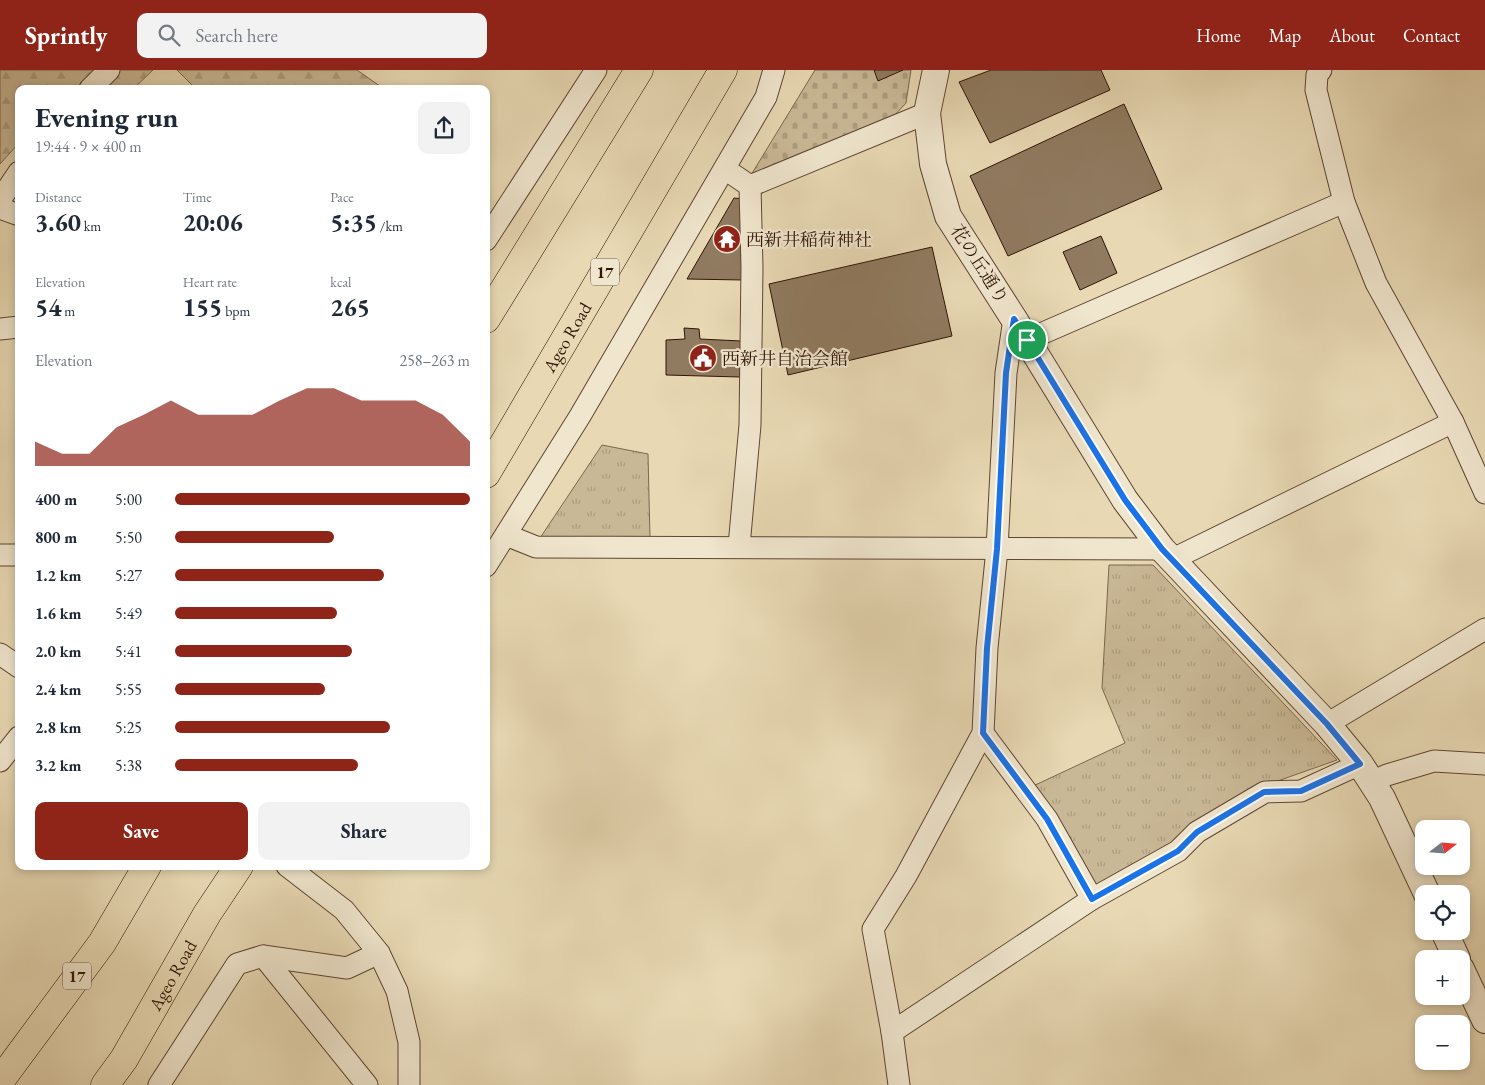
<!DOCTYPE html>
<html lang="en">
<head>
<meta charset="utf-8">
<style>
	body { margin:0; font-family:"EB Garamond","Noto Serif JP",serif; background:#f2f2f3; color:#1f2937; height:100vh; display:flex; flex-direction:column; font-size:19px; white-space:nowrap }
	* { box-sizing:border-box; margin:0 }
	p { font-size:16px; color:#747a83 }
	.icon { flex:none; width:28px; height:28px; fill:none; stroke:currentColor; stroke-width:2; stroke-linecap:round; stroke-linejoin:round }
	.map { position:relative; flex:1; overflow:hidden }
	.drawer { position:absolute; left:15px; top:15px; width:475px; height:785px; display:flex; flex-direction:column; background:#fff; border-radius:10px; box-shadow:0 2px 8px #0003 }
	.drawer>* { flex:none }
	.needle { width:32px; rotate:73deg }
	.tools { position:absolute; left:1415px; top:750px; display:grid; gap:10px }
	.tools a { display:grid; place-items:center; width:55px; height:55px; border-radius:10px; background:#fff; box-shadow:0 2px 8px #0003; font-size:25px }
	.pin { position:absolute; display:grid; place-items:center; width:42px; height:42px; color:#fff; margin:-21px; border:2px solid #fff; border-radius:50%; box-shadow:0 1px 5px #0007 }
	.round { display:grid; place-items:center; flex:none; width:52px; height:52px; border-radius:10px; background:#f2f2f3 }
	.overview { display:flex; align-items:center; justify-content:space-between; height:85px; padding:0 20px }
	h1 { font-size:28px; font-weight:700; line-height:38px }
	.stats { display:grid; grid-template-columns:repeat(3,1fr); gap:8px; height:85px; padding:5px 20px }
	.stats div { display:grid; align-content:center }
	.stats b { font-size:25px; font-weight:700 }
	.stats small { font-size:14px; font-weight:400 }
	.stats p { font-size:14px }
	.chart { height:140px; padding:10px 20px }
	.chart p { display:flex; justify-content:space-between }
	.chart svg { width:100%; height:90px; margin-top:5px; fill:#8f2418; opacity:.7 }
	.action { display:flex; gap:10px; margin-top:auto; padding:10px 20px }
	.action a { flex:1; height:58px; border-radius:10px; background:#8f2418; color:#fff; font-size:20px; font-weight:700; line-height:58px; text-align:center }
	.action a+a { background:#f2f2f3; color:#1f2937 }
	ul { padding:0 20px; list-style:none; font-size:16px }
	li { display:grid; grid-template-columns:80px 60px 1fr; align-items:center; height:38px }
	li i { height:12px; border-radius:6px; background:#8f2418 }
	header { display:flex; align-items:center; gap:30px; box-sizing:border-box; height:70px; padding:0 25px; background:#8f2418; color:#fff }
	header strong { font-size:24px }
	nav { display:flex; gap:28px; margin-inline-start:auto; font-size:18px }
	.search { width:350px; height:45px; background:#f2f2f3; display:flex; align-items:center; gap:12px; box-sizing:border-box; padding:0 18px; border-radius:10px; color:#747a83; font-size:19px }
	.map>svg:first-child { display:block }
	.grass { fill:url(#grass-tufts); stroke:#7c664e }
	.forest { fill:url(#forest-firs); stroke:#7c664e }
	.cemetery { fill:url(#cemetery-stones); stroke:#7c664e }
	.building { fill:#907a60; stroke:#301406 }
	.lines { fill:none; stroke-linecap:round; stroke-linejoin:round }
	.minor-casing { stroke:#5e4532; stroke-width:23 }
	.tertiary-casing { stroke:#5e4532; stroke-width:28 }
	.trunk-casing { stroke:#301406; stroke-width:29 }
	.minor { stroke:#f0e6ce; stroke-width:21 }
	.tertiary { stroke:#f0e6ce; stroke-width:26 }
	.trunk { stroke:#e8d9b4; stroke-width:28 }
	.route-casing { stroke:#fff; stroke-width:10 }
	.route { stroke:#1a73e8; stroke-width:6 }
	.labels { text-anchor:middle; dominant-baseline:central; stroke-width:4.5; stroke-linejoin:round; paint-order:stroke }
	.shield { fill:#f0e6ce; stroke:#6a5342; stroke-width:1 }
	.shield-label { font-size:16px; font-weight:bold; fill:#301406 }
	.poi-label { font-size:18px; fill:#301406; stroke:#f0e6ce; text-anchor:start }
	.street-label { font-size:18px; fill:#301406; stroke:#f0e6ce }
</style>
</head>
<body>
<header>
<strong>Sprintly</strong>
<div class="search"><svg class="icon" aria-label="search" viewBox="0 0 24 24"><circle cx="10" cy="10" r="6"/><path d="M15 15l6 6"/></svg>Search here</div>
<nav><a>Home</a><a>Map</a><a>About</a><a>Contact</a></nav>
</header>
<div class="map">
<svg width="1485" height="1015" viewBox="0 0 1485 1015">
	<defs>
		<pattern id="grass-tufts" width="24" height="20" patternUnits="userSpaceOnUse" patternTransform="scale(1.25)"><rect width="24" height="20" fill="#c9b896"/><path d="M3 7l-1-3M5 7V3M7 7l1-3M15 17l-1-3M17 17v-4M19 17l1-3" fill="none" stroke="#ad9d80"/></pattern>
		<pattern id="forest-firs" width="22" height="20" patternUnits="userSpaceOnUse" patternTransform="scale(1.25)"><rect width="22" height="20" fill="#c9b896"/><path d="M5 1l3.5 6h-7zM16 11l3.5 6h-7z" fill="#ad9d80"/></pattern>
		<pattern id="cemetery-stones" width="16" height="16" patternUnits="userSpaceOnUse" patternTransform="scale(1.25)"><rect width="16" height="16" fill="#c9b896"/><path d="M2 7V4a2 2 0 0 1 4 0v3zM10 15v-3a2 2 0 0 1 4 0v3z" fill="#ad9d80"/></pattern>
	</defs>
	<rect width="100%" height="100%" fill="#e8d9b4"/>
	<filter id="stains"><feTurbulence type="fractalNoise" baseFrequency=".004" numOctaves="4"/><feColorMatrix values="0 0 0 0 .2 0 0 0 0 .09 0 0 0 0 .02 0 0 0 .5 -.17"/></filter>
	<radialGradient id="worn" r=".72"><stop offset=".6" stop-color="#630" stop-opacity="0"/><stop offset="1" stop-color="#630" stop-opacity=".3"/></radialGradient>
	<!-- grass -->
	<g class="grass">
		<polygon points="602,375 648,384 650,468 540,468"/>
		<polygon points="1109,495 1153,495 1337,690 1255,719 1193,752 1183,767 1097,815 1086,814 1031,717 1125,673 1102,618"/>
	</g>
	<!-- forest -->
	<g class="forest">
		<polygon points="0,0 153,0 133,19 19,19 19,73 0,94"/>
		<polygon points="177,0 357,0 384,19 196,19"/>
	</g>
	<!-- cemetery -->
	<polygon class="cemetery" points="815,0 911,0 906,33 893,47 751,105"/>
	<!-- building -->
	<g class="building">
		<polygon points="874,0 903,0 878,11"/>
		<polygon points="991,0 1101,0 1110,20 990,73 959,12"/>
		<polygon points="1124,34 1162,119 1008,186 970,106"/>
		<polygon points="734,128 744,129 743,210 687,209"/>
		<polygon points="1101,166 1117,203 1080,220 1063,182"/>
		<polygon points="932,177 952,266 788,305 769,214"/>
		<polygon points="684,258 699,259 700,269 741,271 740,307 666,305 666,270 685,269"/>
	</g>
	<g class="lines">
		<!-- minor casing -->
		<g class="minor-casing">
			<g id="minor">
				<polyline points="1321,0 1317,5 1316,20 1344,132 1376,213 1453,352 1485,423"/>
				<polyline points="90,19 109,0"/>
				<polyline points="725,99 750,116 927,43"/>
				<polyline points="0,130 19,102"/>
				<polyline points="0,138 19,145"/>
				<polyline points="486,170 596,0"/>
				<polyline points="0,259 19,257"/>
				<polyline points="1027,270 1344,132"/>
				<polyline points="506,465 536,477 1162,479"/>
				<polyline points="739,476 750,355 752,197 750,116"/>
				<polyline points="0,485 19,485"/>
				<polyline points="1173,489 1453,352"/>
				<polyline points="486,496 580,346 766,27 774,0"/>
				<polyline points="0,584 19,597"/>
				<polyline points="1327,654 1485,559"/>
				<polyline points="983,663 1047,749 1092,829"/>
				<polyline points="0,691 19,667"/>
				<polyline points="1372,712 1387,705 1434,691 1485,694"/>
				<polyline points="287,796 344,840 379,883 397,921 409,972 409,1015"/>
				<polyline points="263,886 367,1015"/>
				<polyline points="892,962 1092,829 1178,781 1197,762 1265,722 1301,721 1360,694"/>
				<polyline points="159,1015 237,894 263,886 347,898 379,883"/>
				<polyline points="899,1015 892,962 873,859 906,806 983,663 987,578 997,479 1006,303 1014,249"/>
			</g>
		</g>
		<!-- tertiary casing -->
		<g class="tertiary-casing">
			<g id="tertiary">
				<polyline points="936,0 927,43 933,94 948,146 1014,249 1125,430 1162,479 1327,654 1360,694 1382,728 1427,824"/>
				<polyline points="1444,861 1457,889"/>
				<polyline points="1461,899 1485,950"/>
			</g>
		</g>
		<!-- trunk casing -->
		<g class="trunk-casing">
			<g id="trunk">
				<polyline points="486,249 639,0"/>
				<path id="s1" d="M486,404l237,-404"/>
				<polyline points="0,1011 102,873 147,796"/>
				<path id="s2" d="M105,1015l19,-26 83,-145 32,-48"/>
			</g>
		</g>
		<!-- minor -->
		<use href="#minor" class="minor"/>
		<!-- tertiary -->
		<use href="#tertiary" class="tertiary"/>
		<!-- trunk -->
		<use href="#trunk" class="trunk"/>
	</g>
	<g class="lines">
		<!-- route casing -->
		<g class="route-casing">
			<polygon id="route" points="1014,249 1125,430 1162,479 1327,654 1360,694 1301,721 1264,722 1197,762 1178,781 1092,829 1047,749 983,663 987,578 997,479 1006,303"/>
		</g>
		<!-- route -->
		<use href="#route" class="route"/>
	</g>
	<!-- icons -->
	<defs>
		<g id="temple-disc" transform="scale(1.4375)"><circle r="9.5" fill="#8f2418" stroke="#f0e6ce"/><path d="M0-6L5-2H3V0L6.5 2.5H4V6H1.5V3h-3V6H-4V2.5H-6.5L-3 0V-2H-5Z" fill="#fff"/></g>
		<g id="civic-disc" transform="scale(1.4375)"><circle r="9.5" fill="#8f2418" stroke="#f0e6ce"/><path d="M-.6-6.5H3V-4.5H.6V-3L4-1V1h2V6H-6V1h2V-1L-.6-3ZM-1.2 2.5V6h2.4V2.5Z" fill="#fff"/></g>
	</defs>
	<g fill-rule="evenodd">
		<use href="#temple-disc" x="727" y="169"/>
		<use href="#civic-disc" x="703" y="288"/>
	</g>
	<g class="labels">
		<!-- shield labels -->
		<g class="shield">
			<rect x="591" y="188.5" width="28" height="27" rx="4"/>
			<rect x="63" y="892.5" width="28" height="27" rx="4"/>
		</g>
		<g class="shield-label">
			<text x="605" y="202">17</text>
			<text x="77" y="906">17</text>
		</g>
		<!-- poi labels -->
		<g class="poi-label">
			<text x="746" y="169">西新井稲荷神社</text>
			<text x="722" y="288">西新井自治会館</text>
		</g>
		<!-- street labels -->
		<g class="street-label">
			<text transform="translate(980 194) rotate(57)">花の丘通り</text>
			<text stroke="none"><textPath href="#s1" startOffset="159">Ageo Road</textPath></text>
			<text stroke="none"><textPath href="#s2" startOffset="129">Ageo Road</textPath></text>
		</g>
	</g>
	<rect width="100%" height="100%" filter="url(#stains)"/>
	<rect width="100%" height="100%" fill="url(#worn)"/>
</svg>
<div class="tools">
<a><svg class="needle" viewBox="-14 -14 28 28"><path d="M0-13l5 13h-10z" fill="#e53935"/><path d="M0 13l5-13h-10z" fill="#747a83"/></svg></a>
<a><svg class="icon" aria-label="locate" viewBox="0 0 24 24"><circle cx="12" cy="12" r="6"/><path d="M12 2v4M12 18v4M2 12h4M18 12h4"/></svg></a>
<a>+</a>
<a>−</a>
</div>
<div class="pin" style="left:1027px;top:270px;background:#1e9e55"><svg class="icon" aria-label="arrive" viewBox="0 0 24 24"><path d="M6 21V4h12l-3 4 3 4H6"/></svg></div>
<section class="drawer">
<div class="overview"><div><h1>Evening run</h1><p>19:44 · 9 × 400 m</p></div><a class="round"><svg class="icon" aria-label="share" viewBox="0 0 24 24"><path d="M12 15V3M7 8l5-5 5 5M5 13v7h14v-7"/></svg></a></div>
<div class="stats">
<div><p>Distance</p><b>3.60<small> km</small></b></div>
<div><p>Time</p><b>20:06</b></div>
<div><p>Pace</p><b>5:35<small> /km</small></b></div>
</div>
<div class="stats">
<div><p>Elevation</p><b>54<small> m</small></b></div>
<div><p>Heart rate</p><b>155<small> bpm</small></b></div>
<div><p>kcal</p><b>265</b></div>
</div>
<div class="chart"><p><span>Elevation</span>258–263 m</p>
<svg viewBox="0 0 160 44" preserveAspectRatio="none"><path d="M0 44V32L10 38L20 38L30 25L40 19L50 12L60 19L70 19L80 19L90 12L100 6L110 6L120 12L130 12L140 12L150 19L160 32V44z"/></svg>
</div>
<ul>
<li><b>400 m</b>5:00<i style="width:100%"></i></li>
<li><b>800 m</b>5:50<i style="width:54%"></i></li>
<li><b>1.2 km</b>5:27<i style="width:71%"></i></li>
<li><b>1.6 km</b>5:49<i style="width:55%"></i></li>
<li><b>2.0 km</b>5:41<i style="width:60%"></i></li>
<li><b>2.4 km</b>5:55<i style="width:51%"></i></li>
<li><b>2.8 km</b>5:25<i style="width:73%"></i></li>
<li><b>3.2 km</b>5:38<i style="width:62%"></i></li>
</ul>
<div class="action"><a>Save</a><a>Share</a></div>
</section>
</div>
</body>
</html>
